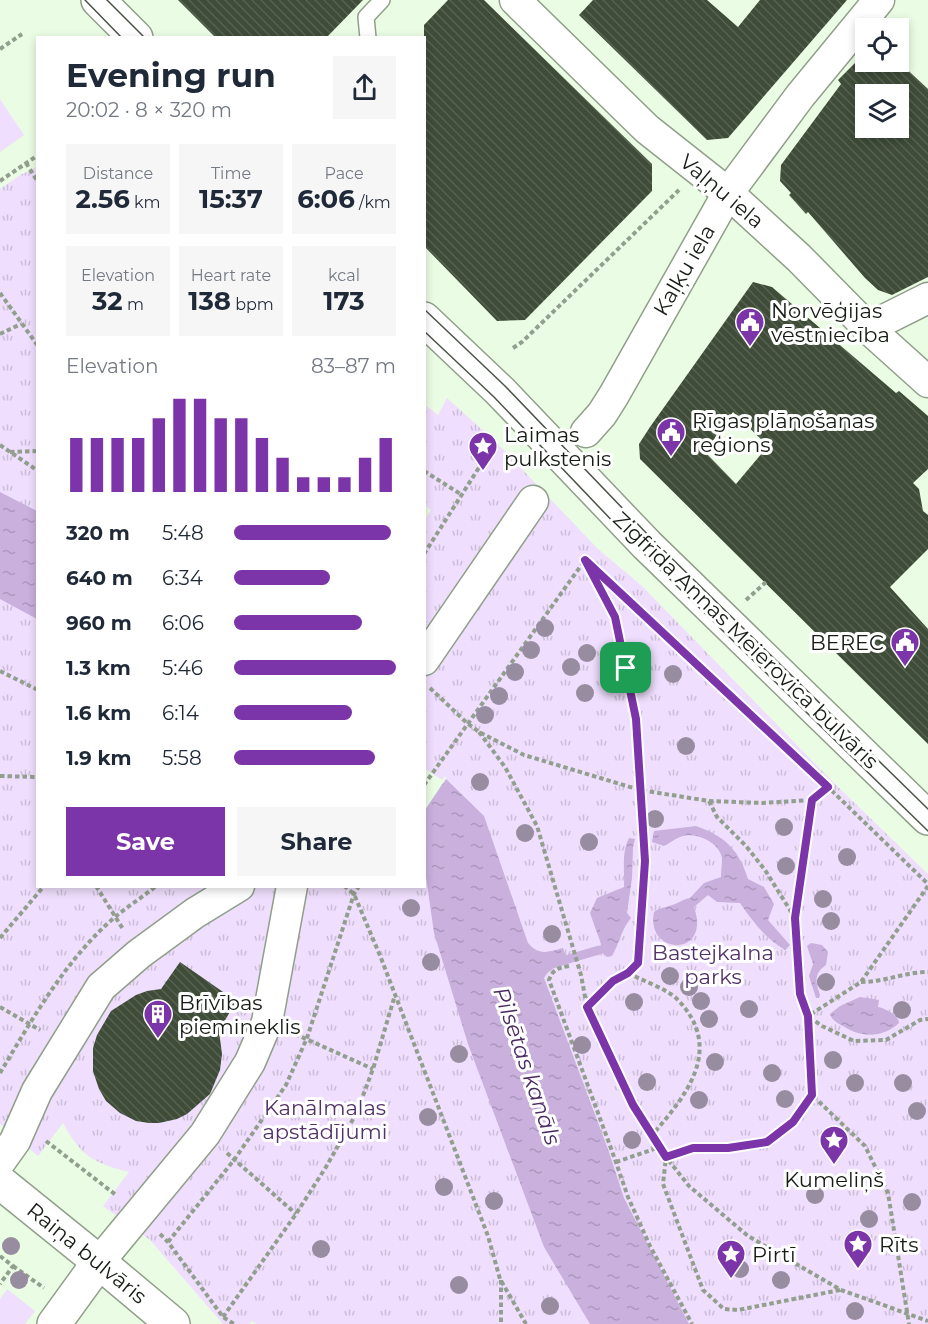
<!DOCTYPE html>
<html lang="en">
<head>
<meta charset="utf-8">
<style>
	body { margin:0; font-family:Montserrat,sans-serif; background:#f6f6f7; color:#1f2937; height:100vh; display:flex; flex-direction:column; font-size:22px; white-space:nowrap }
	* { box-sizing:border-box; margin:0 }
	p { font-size:20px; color:#747a83 }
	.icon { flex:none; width:33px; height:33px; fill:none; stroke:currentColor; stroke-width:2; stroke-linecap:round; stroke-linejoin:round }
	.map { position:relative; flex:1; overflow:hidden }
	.drawer { position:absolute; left:36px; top:36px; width:390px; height:852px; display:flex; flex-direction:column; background:#fff; border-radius:0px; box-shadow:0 3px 9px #0003 }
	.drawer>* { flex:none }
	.tools { position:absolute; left:855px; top:18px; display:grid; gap:12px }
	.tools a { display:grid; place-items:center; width:54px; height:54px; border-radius:0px; background:#fff; box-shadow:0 3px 9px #0003; font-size:30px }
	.pin { position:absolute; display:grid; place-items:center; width:51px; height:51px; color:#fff; margin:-26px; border-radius:12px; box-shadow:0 3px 9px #0006 }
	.round { display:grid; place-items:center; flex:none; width:63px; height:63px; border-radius:0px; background:#f6f6f7 }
	.headline { display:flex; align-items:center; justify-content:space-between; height:102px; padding:0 30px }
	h1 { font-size:33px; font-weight:700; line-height:45px }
	.figures { display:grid; grid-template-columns:repeat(3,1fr); gap:9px; height:102px; padding:6px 30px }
	.figures div { display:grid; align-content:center; border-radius:0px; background:#f6f6f7; text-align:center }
	.figures b { font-size:26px; font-weight:700 }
	.figures small { font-size:16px; font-weight:400 }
	.figures p { font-size:16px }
	.chart { height:168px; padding:12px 30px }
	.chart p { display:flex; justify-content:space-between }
	.chart svg { width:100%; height:108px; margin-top:6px; stroke:#7c35a8; stroke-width:6 }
	.primary-button { display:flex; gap:12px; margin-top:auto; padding:12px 30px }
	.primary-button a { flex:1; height:69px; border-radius:0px; background:#7c35a8; color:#fff; font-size:24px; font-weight:700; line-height:69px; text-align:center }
	.primary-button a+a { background:#f6f6f7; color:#1f2937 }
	ul { padding:0 30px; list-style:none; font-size:20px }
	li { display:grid; grid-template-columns:96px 72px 1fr; align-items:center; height:45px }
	li i { height:15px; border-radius:8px; background:#7c35a8 }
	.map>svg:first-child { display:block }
	.grass { fill:#efdefd }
	.park { fill:url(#park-tufts) }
	.water { fill:url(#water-ripples) }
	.pier { fill:#ebfce4 }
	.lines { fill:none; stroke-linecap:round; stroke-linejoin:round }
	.stream { stroke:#c9b0dd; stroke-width:9 }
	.building { fill:url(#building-back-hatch); fill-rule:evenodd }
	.lane-casing { stroke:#909f89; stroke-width:18 }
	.street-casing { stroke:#909f89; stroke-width:33 }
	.secondary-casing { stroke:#909f89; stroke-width:36 }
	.primary-casing { stroke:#909f89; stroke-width:36 }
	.path { stroke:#939f8e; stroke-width:4; stroke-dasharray:4.5 3; stroke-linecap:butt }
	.lane { stroke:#fff; stroke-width:15 }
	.street { stroke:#fff; stroke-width:30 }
	.secondary { stroke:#fff; stroke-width:33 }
	.primary { stroke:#fff; stroke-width:33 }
	.tram { stroke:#4b5347; stroke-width:1.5 }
	.tree { fill:#978ca0 }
	.route-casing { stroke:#fff; stroke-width:12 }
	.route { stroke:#7c35a8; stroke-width:8 }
	.labels { text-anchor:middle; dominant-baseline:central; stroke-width:6; stroke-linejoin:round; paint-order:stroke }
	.street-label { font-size:21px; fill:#161c14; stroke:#fff }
	.poi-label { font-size:21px; fill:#161c14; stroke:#fff; text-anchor:start }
	.park-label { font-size:21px; fill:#523169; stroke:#fff }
	.water-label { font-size:22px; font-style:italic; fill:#4b2b62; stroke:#fff }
</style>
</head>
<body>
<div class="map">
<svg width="928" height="1324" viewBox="0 0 928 1324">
	<defs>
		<pattern id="park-tufts" width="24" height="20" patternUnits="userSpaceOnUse" patternTransform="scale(1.5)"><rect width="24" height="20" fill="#efdefd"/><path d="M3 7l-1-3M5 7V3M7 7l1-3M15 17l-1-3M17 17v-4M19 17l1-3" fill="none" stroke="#ccbed8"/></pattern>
		<pattern id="water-ripples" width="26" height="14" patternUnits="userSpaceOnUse" patternTransform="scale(1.5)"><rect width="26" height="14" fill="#c9b0dd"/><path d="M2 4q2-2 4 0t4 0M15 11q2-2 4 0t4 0" fill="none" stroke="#ac97bd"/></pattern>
		<pattern id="building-back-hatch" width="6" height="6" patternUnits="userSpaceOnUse" patternTransform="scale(1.5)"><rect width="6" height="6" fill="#3e4c38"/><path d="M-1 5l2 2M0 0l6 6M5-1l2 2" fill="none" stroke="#576252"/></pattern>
	</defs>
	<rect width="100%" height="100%" fill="#ebfce4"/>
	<!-- grass -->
	<g class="grass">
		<polygon points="0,99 24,135 0,152"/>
		<polygon points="7,1289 35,1311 25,1324 0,1324 0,1299"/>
	</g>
	<!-- park -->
	<path class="park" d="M37,167l1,719h386v-365l7,-11 -6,-5 -1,-101 14,11 9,-17 51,46 100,105 43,36 193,198 94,91v450h-671l-5,-3 -3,3h-26l-73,-84 -47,-34 26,-34c-36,-9 -48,-16 -66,-49l-25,33 -38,-32v-935l20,-14z"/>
	<!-- water -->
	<g class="water">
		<polygon points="0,492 37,511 37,619 0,599"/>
		<path d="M424,772l19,12 3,-5 38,37 44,127c11,13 20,9 35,5l5,15c-11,3 -18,5 -24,15l65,174 15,46 65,126h-99l-46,-77 -76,-203 -34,-111 -10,-70z"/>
		<path d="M696,826c29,10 43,24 52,53l16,8 10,17 -6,16 22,25 -5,5c-20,-12 -32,-28 -45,-47l-23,-1 -9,-7 -14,12c18,51 -49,49 -40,5 7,-5 10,-4 18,-7 7,-2 11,-6 18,-7l14,-15 17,-6c0,-6 1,-13 1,-19 -3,-16 -27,-27 -42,-21 -6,2 -11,7 -16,9l-12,-4 2,-11z"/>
		<path d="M629,838l6,1 -2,8 -1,31 -5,35 4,5c-9,10 -12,26 -19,38l-5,1 -8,-7 2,-6 -11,-31 7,-15 27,-11c1,-16 -3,-34 5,-49z"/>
		<path d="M811,943l11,2 6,7 -2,13c-13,9 -10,17 -6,30l-1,3h-3l-7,-22 4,-12 -6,-18z"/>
		<path d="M860,997l19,3 -1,7c7,1 21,9 21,16 -16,15 -38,15 -56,3 -6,-3 -11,-6 -13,-12l10,-8z"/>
	</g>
	<!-- pier -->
	<polygon class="pier" points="424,768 442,780 444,777 447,777 425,810"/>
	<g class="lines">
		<!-- stream -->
		<polyline class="stream" points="555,963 599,950"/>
	</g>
	<!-- building -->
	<g class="building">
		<polygon points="178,0 363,0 326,38 216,38"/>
		<polygon points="448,0 484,0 652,164 652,191 525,320 497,321 424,246 424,25"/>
		<polygon points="593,0 707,0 738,27 760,0 847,0 728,138 707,140 579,15"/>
		<path d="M898,61l30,28v188l-36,18 -14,-5 -13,-12 -57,-66 -2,2 -17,-19 2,-2 -11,-12 1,-16 60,-81 -3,-4 18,-18zM866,94h32v34h-32z"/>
		<path d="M753,282l19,5 124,106 3,-2 29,25v53l-15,14 6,6 4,22 5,4v34l-38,38 38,42v115l-288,-285 -1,-15 11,-17zM733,412l35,34 -32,38 -31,-32z"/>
		<polygon points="180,962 236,1001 219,1031 222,1054 220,1070 210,1094 187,1114 177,1119 159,1123 149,1123 136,1121 120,1113 106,1101 99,1089 93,1071 93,1048 97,1035 111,1011 136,995 147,991 161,989"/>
	</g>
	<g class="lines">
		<!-- lane casing -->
		<g class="lane-casing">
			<polyline id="lane" points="368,38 366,17 382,0"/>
		</g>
		<!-- street casing -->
		<g class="street-casing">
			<g id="street">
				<polyline points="515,0 647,129 728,193 799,258 868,328 928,382"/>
				<polyline points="868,328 928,298"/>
				<polyline points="586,432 602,414 614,395 728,193 800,96 879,0"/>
				<polyline points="424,660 533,501"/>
				<polyline points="0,1162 15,1141 37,1091 101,987 139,954 195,913 239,886"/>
				<polyline points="99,1262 205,1134 250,1062 267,1022 292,886"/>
			</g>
		</g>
		<!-- secondary casing -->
		<g class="secondary-casing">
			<g id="secondary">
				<polyline points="98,0 136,38"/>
				<polyline points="424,319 500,391 647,545 928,818"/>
			</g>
		</g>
		<!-- primary casing -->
		<g class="primary-casing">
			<g id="primary">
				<polyline points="0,1182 99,1262 173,1324"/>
				<polyline points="54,1324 99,1262"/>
			</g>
		</g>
		<!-- path -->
		<g class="path">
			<polyline points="0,49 22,34"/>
			<polyline points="26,163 38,182"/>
			<polyline points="0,181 38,155"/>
			<polyline points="0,293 38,346"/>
			<polyline points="0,334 21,324"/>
			<polyline points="513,348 522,342 679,190"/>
			<polyline points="0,445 38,471"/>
			<polyline points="10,452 38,451"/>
			<polyline points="424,471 462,495"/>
			<polyline points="424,554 487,455"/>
			<polyline points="585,560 828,787 928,884"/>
			<polyline points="588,565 615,617 636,719 645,861 638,963 628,973"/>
			<polyline points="746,600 766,582"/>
			<polyline points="0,671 38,690"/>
			<polyline points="430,688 467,723 479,732 524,755 640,790 709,801 762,803 812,800 828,787"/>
			<polyline points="479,732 505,767 537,826 581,975 587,1007 633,1105 666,1157 689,1186 748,1236 841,1290 928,1321"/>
			<polyline points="0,776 38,777"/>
			<polyline points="424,785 585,560"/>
			<polyline points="709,801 717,817 746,846 765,870 795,918 800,994 808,1016 822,1026 854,1041 886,1040 920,1020 928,1019"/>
			<polyline points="96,886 123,929"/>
			<polyline points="344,886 354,894 381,958 488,1236 500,1279 526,1324"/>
			<polyline points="795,918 812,800"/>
			<polyline points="0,938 44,886"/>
			<path d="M569,966c-11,2 -16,3 -20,14l63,171 16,46 22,49 42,78"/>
			<path d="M861,982c23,0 44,-10 67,-10"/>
			<path d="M588,1006l25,-25 15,-8c13,7 39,16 49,26 48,49 10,96 -25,136"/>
			<polyline points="0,1007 40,1030"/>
			<polyline points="295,1034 373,1069"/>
			<path d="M0,1073c33,-55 66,-114 115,-156 13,-11 28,-20 41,-31"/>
			<polyline points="812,1095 808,1016 861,982 928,886"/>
			<polyline points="46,1141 116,1195"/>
			<polyline points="227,1153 296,1214"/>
			<polyline points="616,1162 660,1147"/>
			<polyline points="160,1234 168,1242 223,1317 234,1324"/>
			<polyline points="168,1242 234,1160 286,1085 307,1038 354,894 359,886"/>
			<polyline points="0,1256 13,1266 0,1284"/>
			<polyline points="13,1266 44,1288"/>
			<polyline points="501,1280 501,1324"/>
			<polyline points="840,1290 738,1310 724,1309 703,1290 663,1184 666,1157 693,1148 728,1148 767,1142 793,1122 812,1095 865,1146 888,1193 909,1324"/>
			<polyline points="223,1317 296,1214 326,1167 356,1114 373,1069 395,995"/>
		</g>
		<!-- lane -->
		<use href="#lane" class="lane"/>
		<!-- street -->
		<use href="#street" class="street"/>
		<!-- secondary -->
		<use href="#secondary" class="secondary"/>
		<!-- primary -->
		<use href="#primary" class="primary"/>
		<!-- tram -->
		<g class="tram">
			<polyline points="85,0 122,38"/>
			<polyline points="107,0 145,38"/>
			<polyline points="424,309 505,386 652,539 928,809"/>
			<polyline points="424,331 494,397 641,551 928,831"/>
		</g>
	</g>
	<!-- trees -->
	<g class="tree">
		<circle cx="545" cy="628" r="9"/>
		<circle cx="531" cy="650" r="9"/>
		<circle cx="587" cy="653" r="9"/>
		<circle cx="571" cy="667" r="9"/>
		<circle cx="515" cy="672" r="9"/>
		<circle cx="673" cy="674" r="9"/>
		<circle cx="585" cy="693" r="9"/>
		<circle cx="499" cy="696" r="9"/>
		<circle cx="485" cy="715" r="9"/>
		<circle cx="686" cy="746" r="9"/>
		<circle cx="480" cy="782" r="9"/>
		<circle cx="655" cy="819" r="9"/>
		<circle cx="784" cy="827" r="9"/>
		<circle cx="525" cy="833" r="9"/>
		<circle cx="589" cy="842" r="9"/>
		<circle cx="847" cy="857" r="9"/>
		<circle cx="786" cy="866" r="9"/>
		<circle cx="823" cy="899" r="9"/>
		<circle cx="411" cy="908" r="9"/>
		<circle cx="831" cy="921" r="9"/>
		<circle cx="552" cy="934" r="9"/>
		<circle cx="431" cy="962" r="9"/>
		<circle cx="670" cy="976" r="9"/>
		<circle cx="826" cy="982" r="9"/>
		<circle cx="689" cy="987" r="9"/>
		<circle cx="701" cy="1001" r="9"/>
		<circle cx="634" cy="1002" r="9"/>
		<circle cx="749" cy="1009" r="9"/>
		<circle cx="902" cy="1010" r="9"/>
		<circle cx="709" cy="1019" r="9"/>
		<circle cx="582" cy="1045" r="9"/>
		<circle cx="459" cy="1054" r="9"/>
		<circle cx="833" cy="1060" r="9"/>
		<circle cx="715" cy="1062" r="9"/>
		<circle cx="772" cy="1073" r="9"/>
		<circle cx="647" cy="1082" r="9"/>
		<circle cx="855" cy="1083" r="9"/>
		<circle cx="903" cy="1083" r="9"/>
		<circle cx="785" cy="1099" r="9"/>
		<circle cx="699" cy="1100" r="9"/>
		<circle cx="917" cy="1111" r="9"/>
		<circle cx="428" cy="1117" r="9"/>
		<circle cx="632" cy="1140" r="9"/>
		<circle cx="444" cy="1187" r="9"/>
		<circle cx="815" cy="1195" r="9"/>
		<circle cx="494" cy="1201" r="9"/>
		<circle cx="912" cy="1202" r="9"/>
		<circle cx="869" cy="1219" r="9"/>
		<circle cx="11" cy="1246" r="9"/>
		<circle cx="856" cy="1248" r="9"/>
		<circle cx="321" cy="1249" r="9"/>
		<circle cx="740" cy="1269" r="9"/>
		<circle cx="19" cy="1280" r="9"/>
		<circle cx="781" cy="1280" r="9"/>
		<circle cx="459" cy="1285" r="9"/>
		<circle cx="550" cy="1306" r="9"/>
		<circle cx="855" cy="1311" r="9"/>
	</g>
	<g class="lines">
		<!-- route casing -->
		<g class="route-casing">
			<polygon id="route" points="585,560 828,787 812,800 795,918 800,994 808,1016 812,1095 793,1122 767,1142 728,1148 693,1148 666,1157 633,1105 587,1007 613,981 628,973 638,963 645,861 636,719 615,617"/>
		</g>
		<!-- route -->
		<use href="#route" class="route"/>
	</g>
	<!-- icons -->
	<defs>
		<g id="civic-pin" transform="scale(1.5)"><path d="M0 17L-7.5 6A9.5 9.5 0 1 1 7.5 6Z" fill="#7c35a8" stroke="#fff"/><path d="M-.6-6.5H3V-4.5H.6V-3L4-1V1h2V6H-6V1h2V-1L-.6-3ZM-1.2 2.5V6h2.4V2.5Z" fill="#fff"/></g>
		<g id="sight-pin" transform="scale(1.5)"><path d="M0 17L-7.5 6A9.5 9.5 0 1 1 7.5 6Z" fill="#7c35a8" stroke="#fff"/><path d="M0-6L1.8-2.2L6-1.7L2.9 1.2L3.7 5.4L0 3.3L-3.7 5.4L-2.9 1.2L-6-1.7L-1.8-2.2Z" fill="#fff"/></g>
		<g id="building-pin" transform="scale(1.5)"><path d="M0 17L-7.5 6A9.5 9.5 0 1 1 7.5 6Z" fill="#7c35a8" stroke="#fff"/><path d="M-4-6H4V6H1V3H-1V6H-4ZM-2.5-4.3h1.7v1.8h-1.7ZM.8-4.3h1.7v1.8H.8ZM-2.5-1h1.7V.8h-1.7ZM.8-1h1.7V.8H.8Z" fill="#fff"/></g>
	</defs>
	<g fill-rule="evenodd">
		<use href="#civic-pin" x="750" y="322"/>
		<use href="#civic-pin" x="671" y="432"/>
		<use href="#sight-pin" x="483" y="446"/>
		<use href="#civic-pin" x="905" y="642"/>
		<use href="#building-pin" x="158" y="1014"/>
		<use href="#sight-pin" x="834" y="1140"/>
		<use href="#sight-pin" x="858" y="1244"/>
		<use href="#sight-pin" x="731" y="1254"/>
	</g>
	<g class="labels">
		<!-- street labels -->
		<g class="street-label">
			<text transform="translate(722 191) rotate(40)">Vaļņu iela</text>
			<text transform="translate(684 270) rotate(-60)">Kaļķu iela</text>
			<text transform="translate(746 640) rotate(44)">Zigfrīda Annas Meierovica bulvāris</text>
			<text transform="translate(87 1253) rotate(39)">Raiņa bulvāris</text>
		</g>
		<!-- poi labels -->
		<g class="poi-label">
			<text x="771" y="310">Norvēģijas<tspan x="771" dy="24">vēstniecība</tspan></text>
			<text x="692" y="420">Rīgas plānošanas<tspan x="692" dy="24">reģions</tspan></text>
			<text x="504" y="434">Laimas<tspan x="504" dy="24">pulkstenis</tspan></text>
			<text x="884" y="642" text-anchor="end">BEREC</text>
			<text x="179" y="1002">Brīvības<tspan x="179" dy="24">piemineklis</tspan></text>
			<text x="834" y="1179" text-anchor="middle">Kumeliņš</text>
			<text x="879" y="1244">Rīts</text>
			<text x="752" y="1254">Pirtī</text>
		</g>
		<!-- park labels -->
		<g class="park-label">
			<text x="713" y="952">Bastejkalna<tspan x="713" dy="24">parks</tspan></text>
			<text x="325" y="1107">Kanālmalas<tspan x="325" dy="24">apstādījumi</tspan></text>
		</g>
		<!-- water labels -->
		<g class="water-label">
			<text transform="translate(527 1066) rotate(71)">Pilsētas kanāls</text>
		</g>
	</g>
</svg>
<div class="tools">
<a><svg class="icon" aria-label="locate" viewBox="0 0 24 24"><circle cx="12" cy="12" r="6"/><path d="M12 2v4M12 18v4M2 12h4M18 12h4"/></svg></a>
<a><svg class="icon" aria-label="layers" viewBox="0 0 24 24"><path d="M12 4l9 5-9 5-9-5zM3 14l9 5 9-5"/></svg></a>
</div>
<div class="pin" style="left:626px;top:668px;background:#1e9e55"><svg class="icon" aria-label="arrive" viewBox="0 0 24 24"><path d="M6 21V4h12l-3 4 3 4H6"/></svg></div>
<section class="drawer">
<div class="headline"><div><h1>Evening run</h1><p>20:02 · 8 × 320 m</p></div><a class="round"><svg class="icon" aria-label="share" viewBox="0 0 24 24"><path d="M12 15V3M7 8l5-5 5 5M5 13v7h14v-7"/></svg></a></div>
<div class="figures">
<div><p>Distance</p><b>2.56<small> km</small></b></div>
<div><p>Time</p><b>15:37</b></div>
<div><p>Pace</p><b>6:06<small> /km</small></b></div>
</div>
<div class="figures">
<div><p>Elevation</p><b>32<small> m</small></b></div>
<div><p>Heart rate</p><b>138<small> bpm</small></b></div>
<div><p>kcal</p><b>173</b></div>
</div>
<div class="chart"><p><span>Elevation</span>83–87 m</p>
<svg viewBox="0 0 160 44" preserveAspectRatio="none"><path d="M5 44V22M15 44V22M25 44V22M35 44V22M45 44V14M55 44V6M65 44V6M75 44V14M85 44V14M95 44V22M105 44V30M115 44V38M125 44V38M135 44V38M145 44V30M155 44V22"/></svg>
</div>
<ul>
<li><b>320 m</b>5:48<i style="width:97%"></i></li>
<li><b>640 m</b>6:34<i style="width:59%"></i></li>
<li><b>960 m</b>6:06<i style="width:79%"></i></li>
<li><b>1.3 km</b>5:46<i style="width:100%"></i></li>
<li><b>1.6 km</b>6:14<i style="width:73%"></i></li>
<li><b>1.9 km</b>5:58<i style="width:87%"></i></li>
</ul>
<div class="primary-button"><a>Save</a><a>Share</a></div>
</section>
</div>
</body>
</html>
